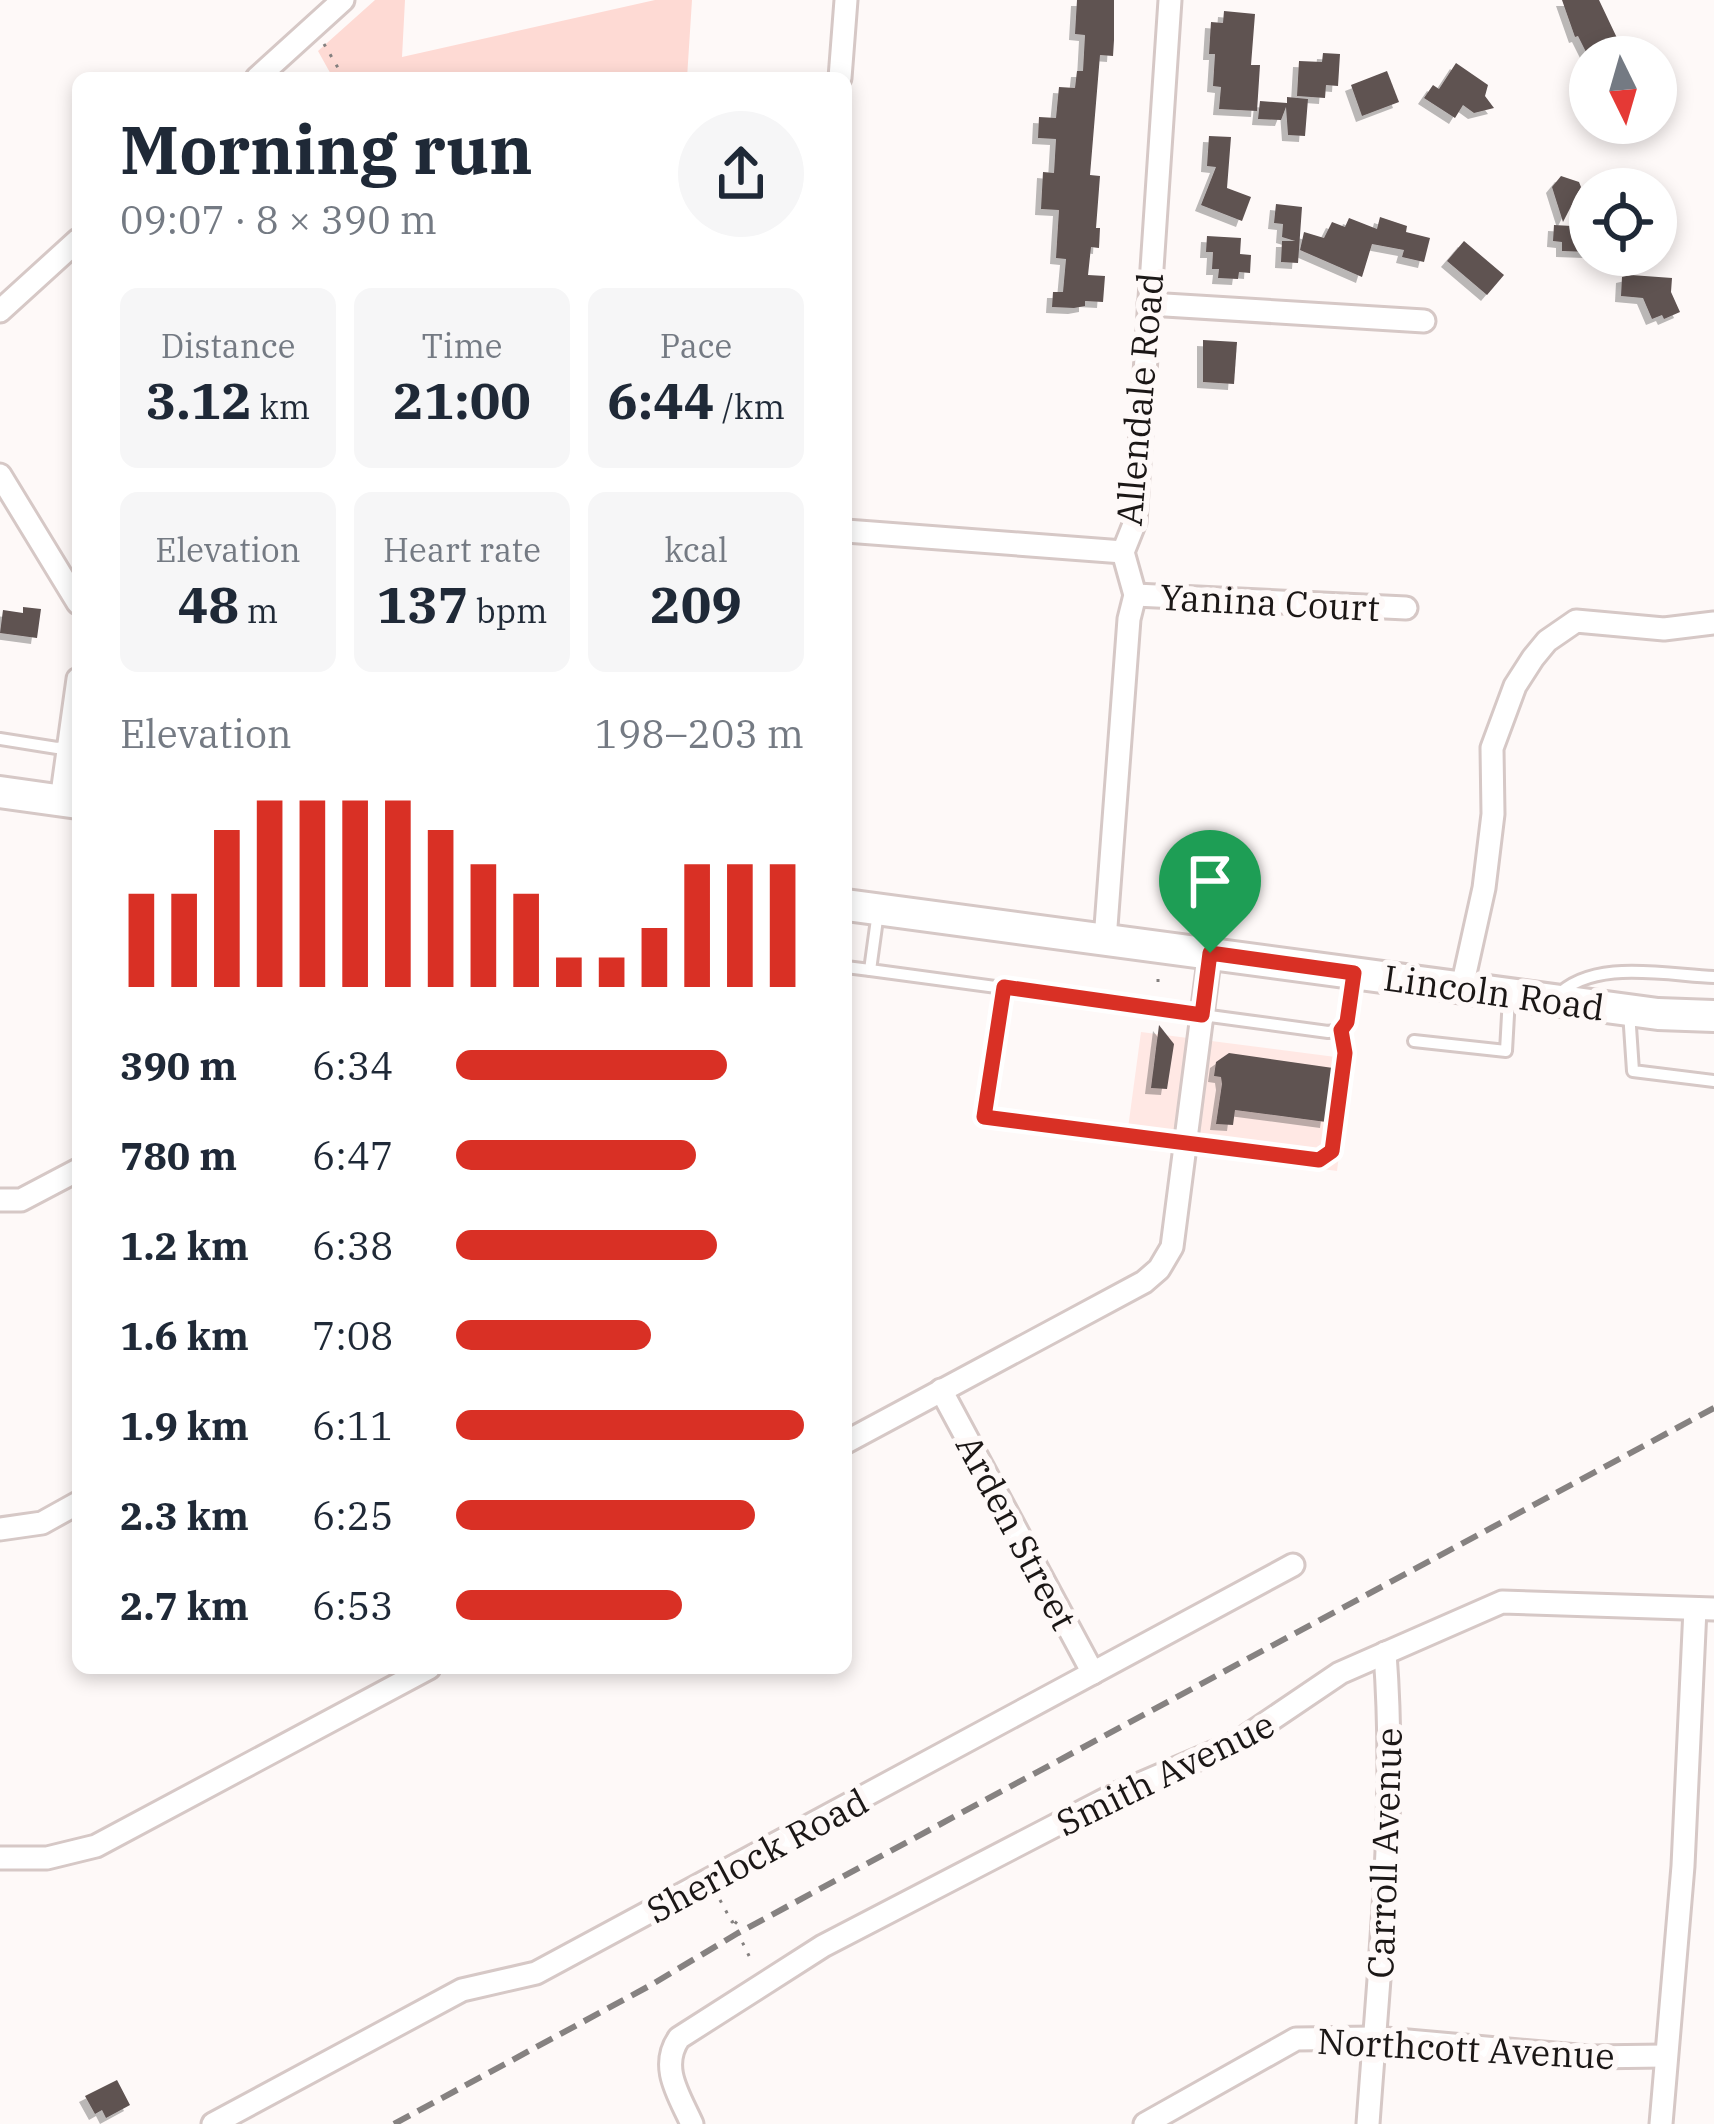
<!DOCTYPE html>
<html lang="en">
<head>
<meta charset="utf-8">
<style>
	body { margin:0; font-family:"IBM Plex Serif",serif; background:#f6f6f7; color:#1f2937; height:100vh; display:flex; flex-direction:column; font-size:45px; white-space:nowrap }
	* { box-sizing:border-box; margin:0 }
	p { font-size:39px; color:#747a83 }
	.icon { flex:none; width:66px; height:66px; fill:none; stroke:currentColor; stroke-width:2; stroke-linecap:round; stroke-linejoin:round }
	.map { position:relative; flex:1; overflow:hidden }
	.sheet { position:absolute; left:72px; top:72px; width:780px; height:1602px; display:flex; flex-direction:column; background:#fff; border-radius:18px; box-shadow:0 6px 18px #0003 }
	.sheet>* { flex:none }
	.needle { width:78px; rotate:175deg }
	.fabs { position:absolute; left:1569px; top:36px; display:grid; gap:24px }
	.fabs a { display:grid; place-items:center; width:108px; height:108px; border-radius:50%; background:#fff; box-shadow:0 6px 18px #0003; font-size:60px }
	.pin { position:absolute; display:grid; place-items:center; width:102px; height:102px; color:#fff; margin:-123px -51px; border-radius:50% 50% 50% 0; rotate:-45deg; box-shadow:0 0 12px #0007 }
	.pin .icon { rotate:45deg }
	.round { display:grid; place-items:center; flex:none; width:126px; height:126px; border-radius:63px; background:#f6f6f7 }
	.overview { display:flex; align-items:center; justify-content:space-between; height:204px; padding:0 48px }
	h1 { font-size:66px; font-weight:700; line-height:90px }
	.metrics { display:grid; grid-template-columns:repeat(3,1fr); gap:18px; height:204px; padding:12px 48px }
	.metrics div { display:grid; align-content:center; border-radius:18px; background:#f6f6f7; text-align:center }
	.metrics b { font-size:51px; font-weight:700 }
	.metrics small { font-size:33px; font-weight:400 }
	.metrics p { font-size:33px }
	.chart { height:336px; padding:24px 48px }
	.chart p { display:flex; justify-content:space-between }
	.chart svg { width:100%; height:216px; margin-top:12px; stroke:#d93025; stroke-width:6 }
	ul { padding:0 48px; list-style:none; font-size:39px }
	li { display:grid; grid-template-columns:192px 144px 1fr; align-items:center; height:90px }
	li i { height:30px; border-radius:15px; background:#d93025 }
	.map>svg:first-child { display:block }
	.built { fill:#ffe8e4 }
	.green { fill:#fedad4 }
	.building { fill:#5e5251; filter:url(#shadow) }
	.lines { fill:none; stroke-linecap:round; stroke-linejoin:round }
	.service-casing { stroke:#d6c8c6; stroke-width:16 }
	.minor-casing { stroke:#d6c8c6; stroke-width:27 }
	.secondary-casing { stroke:#d6c8c6; stroke-width:36 }
	.path { stroke:#84807f; stroke-width:3; stroke-dasharray:3 9; stroke-linecap:butt }
	.service { stroke:#fff; stroke-width:10 }
	.minor { stroke:#fff; stroke-width:21 }
	.secondary { stroke:#fff; stroke-width:30 }
	.rail { stroke:#868281; stroke-width:6; stroke-dasharray:18 9; stroke-linecap:butt }
	.route-casing { stroke:#fff; stroke-width:24 }
	.route { stroke:#d93025; stroke-width:15 }
	.labels { text-anchor:middle; dominant-baseline:central; stroke-width:12; stroke-linejoin:round; paint-order:stroke }
	.street-label { font-size:36px; fill:#1b1716; stroke:#fef9f8 }
</style>
</head>
<body>
<div class="map">
<svg width="1714" height="2124" viewBox="0 0 1714 2124">
	<defs>
		<filter id="shadow"><feDropShadow dx="-6" dy="6" stdDeviation="0" flood-color="#0004"/></filter>
	</defs>
	<rect width="100%" height="100%" fill="#fef9f8"/>
	<!-- built -->
	<polygon class="built" points="1141,1032 1351,1059 1337,1171 1126,1143"/>
	<!-- green -->
	<polygon class="green" points="375,0 405,0 402,57 655,0 692,0 687,78 333,78 318,51"/>
	<!-- building -->
	<g class="building">
		<polygon points="1077,0 1114,0 1114,40 1113,56 1100,55 1090,175 1100,176 1096,228 1100,228 1099,248 1091,247 1088,275 1105,276 1103,302 1085,301 1085,306 1074,308 1052,307 1053,292 1063,292 1066,259 1056,258 1059,210 1041,209 1043,172 1054,173 1056,139 1038,138 1039,117 1056,118 1059,87 1075,88 1077,71 1083,71 1085,35 1075,34"/>
		<polygon points="1562,0 1599,0 1626,57 1600,57 1595,48 1586,52 1578,36 1575,37"/>
		<polygon points="1224,11 1255,14 1251,65 1260,65 1257,111 1219,109 1221,87 1213,86 1215,54 1209,54 1211,22 1223,23"/>
		<polygon points="1323,53 1340,54 1338,86 1326,85 1325,98 1297,96 1299,61 1322,62"/>
		<polygon points="1456,63 1488,85 1485,96 1494,108 1474,113 1463,105 1455,118 1424,98 1433,85 1439,89"/>
		<polygon points="1387,71 1399,102 1362,116 1351,85"/>
		<polygon points="1287,97 1308,99 1305,136 1288,135 1286,107 1281,120 1258,119 1260,101 1287,103"/>
		<polygon points="1209,136 1231,137 1227,188 1251,197 1242,221 1201,205 1216,167 1207,166"/>
		<polygon points="1561,176 1579,182 1581,187 1563,222 1552,187"/>
		<polygon points="1276,204 1302,207 1298,263 1281,262 1282,241 1295,241 1282,237 1283,224 1274,223"/>
		<polygon points="1380,217 1407,226 1406,232 1430,238 1424,262 1402,257 1404,250 1372,244 1362,277 1300,250 1304,232 1324,238 1332,222 1345,227 1349,218 1377,229"/>
		<polygon points="1554,225 1590,227 1590,252 1562,251 1562,242 1553,241"/>
		<polygon points="1207,236 1241,238 1240,254 1251,255 1250,273 1239,272 1238,279 1218,278 1219,269 1212,269 1213,252 1206,252"/>
		<polygon points="1464,241 1504,275 1487,295 1447,261"/>
		<polygon points="1631,275 1672,278 1671,292 1680,312 1664,319 1662,315 1652,319 1643,298 1621,296 1622,277"/>
		<polygon points="1203,340 1237,342 1234,384 1203,382"/>
		<polygon points="23,607 41,609 37,638 0,633 3,610 23,613"/>
		<polygon points="1159,1025 1174,1044 1167,1089 1151,1088"/>
		<polygon points="1229,1053 1333,1068 1326,1122 1235,1110 1233,1125 1216,1124 1222,1084 1221,1077 1214,1076 1216,1062"/>
		<polygon points="117,2080 130,2105 106,2118 102,2110 95,2114 85,2096"/>
	</g>
	<g class="lines">
		<!-- service casing -->
		<g class="service-casing">
			<g id="service">
				<polyline points="0,739 57,748 69,746"/>
				<polyline points="878,912 870,970 1328,1032 1341,1030 1347,1022 1353,978"/>
				<polyline points="846,967 870,970"/>
				<polyline points="1003,987 984,1117 1319,1160 1332,1151 1345,1053 1341,1030"/>
				<path d="M1556,997c36,-39 110,-22 158,-20"/>
				<polyline points="1629,1012 1633,1071 1714,1081"/>
				<polyline points="1414,1041 1506,1051 1509,997"/>
			</g>
		</g>
		<!-- minor casing -->
		<g class="minor-casing">
			<g id="minor">
				<polyline points="257,78 343,0"/>
				<polyline points="840,78 846,0"/>
				<polyline points="1149,304 1424,321"/>
				<polyline points="0,311 78,240"/>
				<polyline points="0,475 78,603"/>
				<polyline points="846,531 1123,552"/>
				<polyline points="1135,595 1406,608"/>
				<polyline points="61,801 78,679"/>
				<polyline points="1105,940 1129,619 1135,595 1123,552 1135,522 1170,0"/>
				<polyline points="1462,987 1484,888 1493,814 1492,748 1515,686 1533,658 1547,641 1576,621 1664,629 1714,623"/>
				<polyline points="0,1200 21,1200 78,1170"/>
				<polyline points="941,1390 1093,1673"/>
				<polyline points="846,1442 1144,1282 1159,1269 1172,1247 1210,953"/>
				<polyline points="0,1529 42,1523 78,1503"/>
				<polyline points="0,1858 47,1858 96,1846 429,1668"/>
				<polyline points="213,2124 462,1990 536,1973 1293,1565"/>
				<path d="M692,2124c-13,-29 -33,-57 -13,-86l144,-92 291,-151 124,-53 102,-69 162,-71 212,7"/>
				<polyline points="1145,2124 1296,2039 1374,2038 1589,2057 1664,2056"/>
				<path d="M1368,2124c11,-157 29,-313 17,-471"/>
				<polyline points="1661,2124 1683,1866 1695,1609"/>
			</g>
		</g>
		<!-- secondary casing -->
		<g class="secondary-casing">
			<g id="secondary">
				<polyline points="0,792 78,803"/>
				<polyline points="846,905 1658,1014 1714,1016"/>
			</g>
		</g>
		<!-- path -->
		<g class="path">
			<polyline points="324,44 344,78"/>
			<polyline points="1158,982 1158,978"/>
			<polyline points="720,1900 732,1922 739,1919 734,1925 753,1964"/>
		</g>
		<!-- service -->
		<use href="#service" class="service"/>
		<!-- minor -->
		<use href="#minor" class="minor"/>
		<!-- secondary -->
		<use href="#secondary" class="secondary"/>
		<!-- rail -->
		<polyline class="rail" points="394,2124 651,1985 738,1933 1714,1408"/>
	</g>
	<g class="lines">
		<!-- route casing -->
		<g class="route-casing">
			<polygon id="route" points="1210,953 1354,973 1347,1022 1341,1030 1345,1053 1332,1151 1319,1160 984,1117 1004,987 1202,1015"/>
		</g>
		<!-- route -->
		<use href="#route" class="route"/>
	</g>
	<g class="labels">
		<!-- street labels -->
		<g class="street-label">
			<text transform="translate(1139 399) rotate(-85)">Allendale Road</text>
			<text transform="translate(1270 602) rotate(3)">Yanina Court</text>
			<text transform="translate(1494 992) rotate(8)">Lincoln Road</text>
			<text transform="translate(1017 1532) rotate(62)">Arden Street</text>
			<text transform="translate(1165 1773) rotate(-26)">Smith Avenue</text>
			<text transform="translate(1384 1853) rotate(-88)">Carroll Avenue</text>
			<text transform="translate(757 1855) rotate(-28)">Sherlock Road</text>
			<text transform="translate(1466 2048) rotate(3)">Northcott Avenue</text>
		</g>
	</g>
</svg>
<div class="fabs">
<a><svg class="needle" viewBox="-14 -14 28 28"><path d="M0-13l5 13h-10z" fill="#e53935"/><path d="M0 13l5-13h-10z" fill="#747a83"/></svg></a>
<a><svg class="icon" aria-label="locate" viewBox="0 0 24 24"><circle cx="12" cy="12" r="6"/><path d="M12 2v4M12 18v4M2 12h4M18 12h4"/></svg></a>
</div>
<div class="pin" style="left:1210px;top:953px;background:#1e9e55"><svg class="icon" aria-label="arrive" viewBox="0 0 24 24"><path d="M6 21V4h12l-3 4 3 4H6"/></svg></div>
<section class="sheet">
<div class="overview"><div><h1>Morning run</h1><p>09:07 · 8 × 390 m</p></div><a class="round"><svg class="icon" aria-label="share" viewBox="0 0 24 24"><path d="M12 15V3M7 8l5-5 5 5M5 13v7h14v-7"/></svg></a></div>
<div class="metrics">
<div><p>Distance</p><b>3.12<small> km</small></b></div>
<div><p>Time</p><b>21:00</b></div>
<div><p>Pace</p><b>6:44<small> /km</small></b></div>
</div>
<div class="metrics">
<div><p>Elevation</p><b>48<small> m</small></b></div>
<div><p>Heart rate</p><b>137<small> bpm</small></b></div>
<div><p>kcal</p><b>209</b></div>
</div>
<div class="chart"><p><span>Elevation</span>198–203 m</p>
<svg viewBox="0 0 160 44" preserveAspectRatio="none"><path d="M5 44V25M15 44V25M25 44V12M35 44V6M45 44V6M55 44V6M65 44V6M75 44V12M85 44V19M95 44V25M105 44V38M115 44V38M125 44V32M135 44V19M145 44V19M155 44V19"/></svg>
</div>
<ul>
<li><b>390 m</b>6:34<i style="width:78%"></i></li>
<li><b>780 m</b>6:47<i style="width:69%"></i></li>
<li><b>1.2 km</b>6:38<i style="width:75%"></i></li>
<li><b>1.6 km</b>7:08<i style="width:56%"></i></li>
<li><b>1.9 km</b>6:11<i style="width:100%"></i></li>
<li><b>2.3 km</b>6:25<i style="width:86%"></i></li>
<li><b>2.7 km</b>6:53<i style="width:65%"></i></li>
</ul>
</section>
</div>
</body>
</html>
